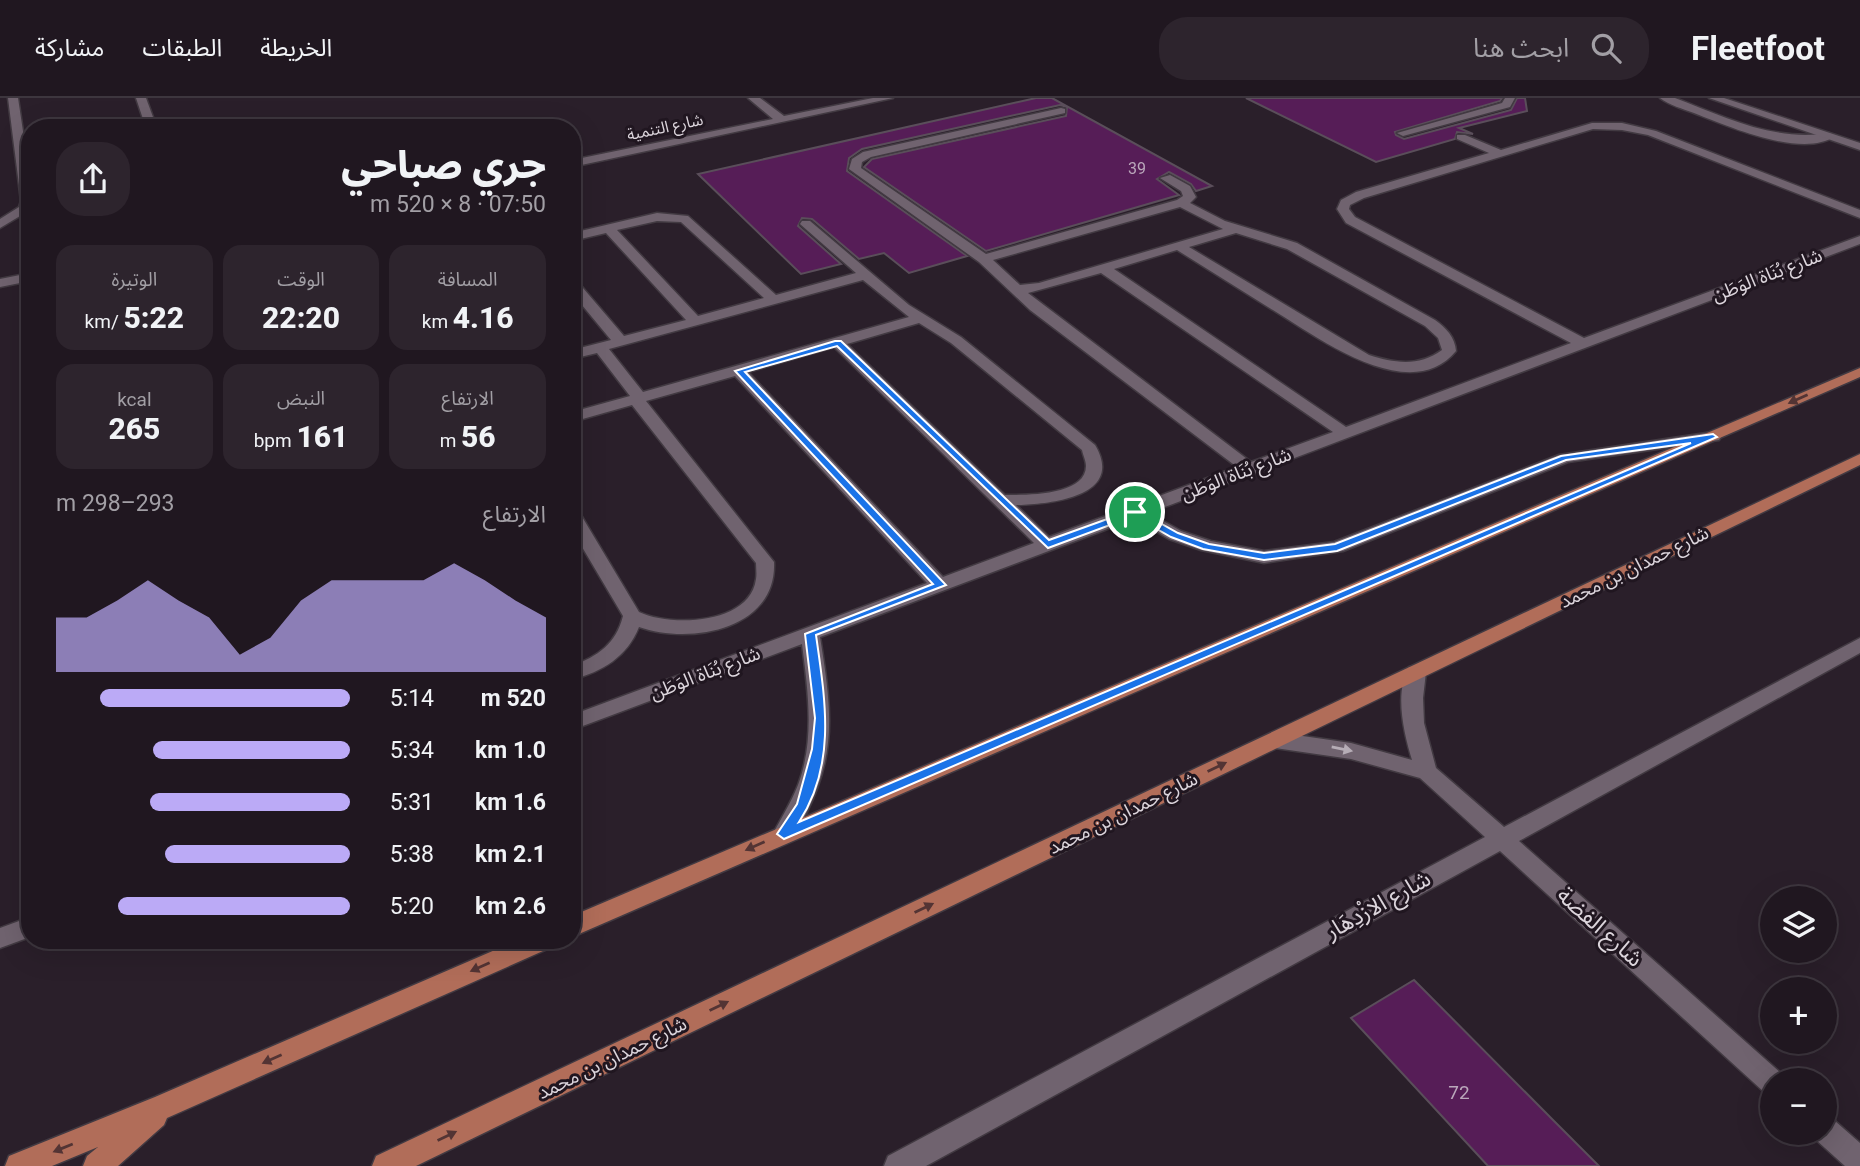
<!DOCTYPE html>
<html lang="ar">
<head>
<meta charset="utf-8">
<style>
	body { margin:0; font-family:Roboto,"Noto Sans Arabic",sans-serif; background:#2d242d; color:#f1f3f6; direction:rtl; height:100vh; display:flex; flex-direction:column; font-size:26px; white-space:nowrap }
	* { box-sizing:border-box; margin:0 }
	p { font-size:23px; color:#a29fa5 }
	.icon { flex:none; width:38px; height:38px; fill:none; stroke:currentColor; stroke-width:2; stroke-linecap:round; stroke-linejoin:round }
	.map { position:relative; flex:1; overflow:hidden; direction:ltr }
	.side { position:absolute; left:21px; top:21px; width:560px; height:830px; display:flex; flex-direction:column; background:#201720; border-radius:28px; box-shadow:0 7px 28px #0002,0 0 0 2px #3d363e; direction:rtl }
	.side>* { flex:none }
	.fabs { position:absolute; left:1760px; top:788px; display:grid; gap:14px }
	.fabs a { display:grid; place-items:center; width:77px; height:77px; border-radius:50%; background:#201720; box-shadow:0 7px 28px #0002,0 0 0 2px #3d363e; font-size:35px }
	.pin { position:absolute; display:grid; place-items:center; width:60px; height:60px; color:#fff; margin:-30px; border:4px solid #fff; border-radius:50%; box-shadow:0 2px 7px #0007 }
	.round { display:grid; place-items:center; flex:none; width:74px; height:74px; border-radius:28px; background:#2d242d }
	.overview { display:flex; align-items:center; justify-content:space-between; height:119px; padding:0 35px }
	h1 { font-size:38px; font-weight:800; line-height:52px }
	.stats { display:grid; grid-template-columns:repeat(3,1fr); gap:10px; height:119px; padding:7px 35px }
	.stats div { display:grid; align-content:center; border-radius:18px; background:#2d242d; text-align:center }
	.stats b { font-size:30px; font-weight:800 }
	.stats small { font-size:19px; font-weight:400 }
	.stats p { font-size:19px }
	.chart { height:196px; padding:14px 35px }
	.chart p { display:flex; justify-content:space-between }
	.chart svg { width:100%; height:126px; margin-top:7px; fill:#bbaaf6; opacity:.7 }
	ul { padding:0 35px; list-style:none; font-size:23px }
	li { display:grid; grid-template-columns:112px 84px 1fr; align-items:center; height:52px }
	li i { height:18px; border-radius:9px; background:#bbaaf6 }
	header { display:flex; align-items:center; gap:42px; box-sizing:border-box; height:98px; padding:0 35px; background:#201720; border-bottom:2px solid #3d363e }
	header strong { font-size:33px }
	nav { display:flex; gap:38px; margin-inline-start:auto; font-size:24px }
	.search { width:490px; height:63px; background:#2d242d; display:flex; align-items:center; gap:18px; box-sizing:border-box; padding:0 24px; border-radius:28px; color:#a29fa5; font-size:26px }
	.map>svg:first-child { display:block }
	.building { fill:#561d57; stroke:#5a4e5a; stroke-width:2 }
	.lines { fill:none; stroke-linecap:round; stroke-linejoin:round }
	.service-casing { stroke:#423a42; stroke-width:3 }
	.minor-casing { stroke:#423a42; stroke-width:3 }
	.primary-casing { stroke:#423a42; stroke-width:3 }
	.service { fill:#70636f; fill-rule:evenodd }
	.minor { fill:#70636f; fill-rule:evenodd }
	.primary { fill:#b16d59; fill-rule:evenodd }
	.oneway { fill:#533434 }
	.oneway2 { fill:#b6adb6 }
	.route { fill:#1a73e8; stroke:#fff; stroke-width:2; fill-rule:evenodd }
	.labels { text-anchor:middle; dominant-baseline:central; stroke-width:6; stroke-linejoin:round; paint-order:stroke }
	.far-street-label { font-size:16px; fill:#dcd5dc; stroke:#201620 }
	.number-label { font-size:16px; fill:#baa7bb }
	.street-label { font-size:19px; fill:#dcd5dc; stroke:#201620 }
	.near-number-label { font-size:19px; fill:#baa7bb }
	.near-street-label { font-size:23px; fill:#dcd5dc; stroke:#201620 }
</style>
</head>
<body>
<header>
<strong>Fleetfoot</strong>
<div class="search"><svg class="icon" aria-label="search" viewBox="0 0 24 24"><circle cx="10" cy="10" r="6"/><path d="M15 15l6 6"/></svg>ابحث هنا</div>
<nav><a>الخريطة</a><a>الطبقات</a><a>مشاركة</a></nav>
</header>
<div class="map">
<svg width="1860" height="1068" viewBox="0 0 1860 1068">
	<rect width="100%" height="100%" fill="#2a1f2a"/>
	<!-- building -->
	<g class="building">
		<polygon points="1036,0 1052,0 1212,88 1196,93 1191,86 1169,74 1157,81 1179,97 986,153 864,69 872,61 1066,18 1067,9 1060,7 862,51 849,60 847,73 967,158 909,175 884,155 859,161 812,121 802,120 798,128 841,166 801,176 698,76"/>
		<polygon points="1246,0 1502,0 1500,3 1395,34 1396,37 1404,41 1511,12 1517,0 1525,0 1527,13 1459,30 1473,36 1457,34 1455,41 1376,64"/>
		<polygon points="1414,882 1554,1023 1599,1068 1488,1068 1351,920"/>
	</g>
	<g class="lines">
		<!-- service casing -->
		<g class="service-casing">
			<g id="service">
				<polygon points="8,0 18,0 30,80 30,112 0,130 0,121 19,109 21,103"/>
				<polygon points="136,0 146,0 157,30 146,30"/>
				<polygon points="1505,0 1515,0 1510,9 1403,38 1397,35 1502,5"/>
				<path d="M1660,0h15c50,19 99,44 154,35l6,3c-32,23 -108,-10 -141,-23 -11,-4 -25,-8 -34,-15z"/>
				<path d="M1061,10l4,1v4l-194,44 -9,5 -1,6 125,86 191,-54 6,-4 -2,-5 -21,-13 10,-3 20,11 6,11 -6,6 35,18 72,22 138,77c11,8 20,17 21,31 -46,56 -139,-14 -183,-41 -32,-20 -64,-40 -96,-60l-63,19 232,158 225,-84 -225,-120 -9,-14 4,-9 15,-8 133,-39 -32,-14v-4h8l36,15 91,-27h30l34,8 204,79v8l-212,-83 -26,-5 -29,-1 -229,69 -14,7 -1,4 6,8 229,121 276,-102v8l-711,269 32,18 30,10 53,10 70,-9 225,-87 154,-23 6,2 2,3 -2,3 -151,22 -225,89 -79,12 -63,-13 -32,-11 -35,-20 -314,118c14,87 17,125 -28,203l-8,3 -8,-3 -3,-6c8,-16 18,-31 25,-49 17,-45 10,-94 4,-141l-230,86v-15l355,-132 -192,-207 -89,25 128,161c3,68 -84,83 -135,65 -12,30 -36,44 -67,53v-14c26,-10 44,-22 51,-50l-51,-86v-20l9,5 58,97c31,15 111,13 117,-33 1,-5 0,-11 0,-16l-124,-158 -60,17v-10l58,-16 -33,-43 -25,6v-9l39,-10 -39,-47v-13l5,1 47,55 62,-16 -80,-87 -34,8v-8l85,-20 31,3 88,79 80,-22 -56,-49 2,-3h8l99,84 52,32 134,108c31,52 -46,59 -79,60l33,32 188,-70 -207,-157 -51,-48 -130,-93 3,-10 11,-7zM1180,109l43,22 -184,54 -19,2 -27,-25zM657,123l24,1 83,76 -66,18 -81,-86zM1236,135l51,16 138,77 13,12 4,12c-23,17 -48,13 -73,5l-180,-108zM1101,175l232,159 -82,30 -223,-169zM863,182l46,37 -266,75 -34,-43zM919,225l32,20 131,107c1,5 4,11 4,16 0,30 -61,29 -81,29l-158,-151zM834,249l200,196 -91,34 -195,-205z"/>
				<polygon points="30,819 30,839 0,850 0,830"/>
			</g>
		</g>
		<!-- minor casing -->
		<g class="minor-casing">
			<g id="minor">
				<polygon points="748,0 760,0 784,18 873,0 893,0 572,69 572,62 773,21"/>
				<polygon points="1709,0 1724,0 1860,45 1860,52"/>
				<polygon points="30,175 30,183 0,189 0,181"/>
				<path d="M1860,540v15l-341,188 263,233 3,6h-12v15l-9,-3 -264,-241 -574,315h-42l4,-10 597,-319 -65,-59 -69,-19 -76,-11 -7,-3 -4,-5 4,-5 7,-3 76,11 61,17c-8,-27 -18,-67 -3,-93h14l3,5 -3,26 1,25 12,45 68,59z"/>
				<polygon points="1825,1019 1835,1023 1860,1045 1860,1068 1845,1068 1815,1041 1812,1034 1825,1034"/>
			</g>
		</g>
		<!-- primary casing -->
		<g class="primary-casing">
			<g id="primary">
				<polygon points="1860,270 1860,279 572,839 572,818"/>
				<polygon points="1860,356 1860,367 416,1068 372,1068 376,1058"/>
				<polygon points="518,842 555,842 552,849 167,1020 164,1027 118,1068 83,1068 87,1058 98,1049 52,1068 5,1068 9,1058 155,999"/>
			</g>
		</g>
		<!-- service -->
		<use href="#service" class="service"/>
		<!-- minor -->
		<use href="#minor" class="minor"/>
		<!-- primary -->
		<use href="#primary" class="primary"/>
	</g>
	<!-- one-way arrows -->
	<defs><path id="oneway-solid" d="M-6-.8H1V-3.2L6.5 0L1 3.2V.8H-6Z" transform="scale(1.75)"/></defs>
	<g class="oneway">
		<use href="#oneway-solid" transform="translate(1798 301) rotate(156)"/>
		<use href="#oneway-solid" transform="translate(1217 669) rotate(-26)"/>
		<use href="#oneway-solid" transform="translate(755 748) rotate(156)"/>
		<use href="#oneway-solid" transform="translate(924 810) rotate(-26)"/>
		<use href="#oneway-solid" transform="translate(480 869) rotate(156)"/>
		<use href="#oneway-solid" transform="translate(719 908) rotate(-26)"/>
		<use href="#oneway-solid" transform="translate(272 961) rotate(156)"/>
		<use href="#oneway-solid" transform="translate(447 1038) rotate(-26)"/>
		<use href="#oneway-solid" transform="translate(63 1050) rotate(158)"/>
	</g>
	<use class="oneway2" href="#oneway-solid" transform="translate(1342 651) rotate(11)"/>
	<!-- route -->
	<path class="route" d="M835,243h6l208,199 86,-31 43,24 31,11 55,9 71,-9 226,-88 152,-22 4,3 -933,402 -7,-5 20,-30 15,-55 3,-31 -10,-84 128,-50 -198,-213zM837,248l211,202 86,-32 37,21 32,12 61,11 73,-9 229,-91 125,-17 -892,379c38,-58 26,-123 17,-187l130,-50 -201,-213z"/>
	<g class="labels">
		<!-- far-street labels -->
		<g class="far-street-label">
			<text transform="translate(665 29) rotate(-12)">شارع التنمية</text>
		</g>
		<!-- number labels -->
		<g class="number-label">
			<text x="1137" y="70">39</text>
		</g>
		<!-- street labels -->
		<g class="street-label">
			<text transform="translate(1767 177) rotate(-21)">شارع بُنَاة الوَطَن</text>
			<text transform="translate(1236 376) rotate(-21)">شارع بُنَاة الوَطَن</text>
			<text transform="translate(1634 469) rotate(-26)">شارع حمدان بن محمد</text>
			<text transform="translate(705 575) rotate(-21)">شارع بُنَاة الوَطَن</text>
			<text transform="translate(1123 715) rotate(-26)">شارع حمدان بن محمد</text>
			<text transform="translate(612 960) rotate(-26)">شارع حمدان بن محمد</text>
		</g>
		<!-- near-number labels -->
		<g class="near-number-label">
			<text x="1459" y="994">72</text>
		</g>
		<!-- near-street labels -->
		<g class="near-street-label">
			<text transform="translate(1378 807) rotate(-29)">شارع الازْدِهَار</text>
			<text transform="translate(1600 829) rotate(42)">شارع الفضة</text>
		</g>
	</g>
</svg>
<div class="fabs">
<a><svg class="icon" aria-label="layers" viewBox="0 0 24 24"><path d="M12 4l9 5-9 5-9-5zM3 14l9 5 9-5"/></svg></a>
<a>+</a>
<a>−</a>
</div>
<div class="pin" style="left:1135px;top:414px;background:#1e9e55"><svg class="icon" aria-label="arrive" viewBox="0 0 24 24"><path d="M6 21V4h12l-3 4 3 4H6"/></svg></div>
<section class="side">
<div class="overview"><div><h1>جري صباحي</h1><p>07:50 · 8 × 520 m</p></div><a class="round"><svg class="icon" aria-label="share" viewBox="0 0 24 24"><path d="M12 15V3M7 8l5-5 5 5M5 13v7h14v-7"/></svg></a></div>
<div class="stats">
<div><p>المسافة</p><b>4.16<small> km</small></b></div>
<div><p>الوقت</p><b>22:20</b></div>
<div><p>الوتيرة</p><b>5:22<small> /km</small></b></div>
</div>
<div class="stats">
<div><p>الارتفاع</p><b>56<small> m</small></b></div>
<div><p>النبض</p><b>161<small> bpm</small></b></div>
<div><p>kcal</p><b>265</b></div>
</div>
<div class="chart"><p><span>الارتفاع</span>293–298 m</p>
<svg viewBox="0 0 160 44" preserveAspectRatio="none"><path d="M0 44V25L10 25L20 19L30 12L40 19L50 25L60 38L70 32L80 19L90 12L100 12L110 12L120 12L130 6L140 12L150 19L160 25V44z"/></svg>
</div>
<ul>
<li><b>520 m</b>5:14<i style="width:85%"></i></li>
<li><b>1.0 km</b>5:34<i style="width:67%"></i></li>
<li><b>1.6 km</b>5:31<i style="width:68%"></i></li>
<li><b>2.1 km</b>5:38<i style="width:63%"></i></li>
<li><b>2.6 km</b>5:20<i style="width:79%"></i></li>
</ul>
</section>
</div>
</body>
</html>
